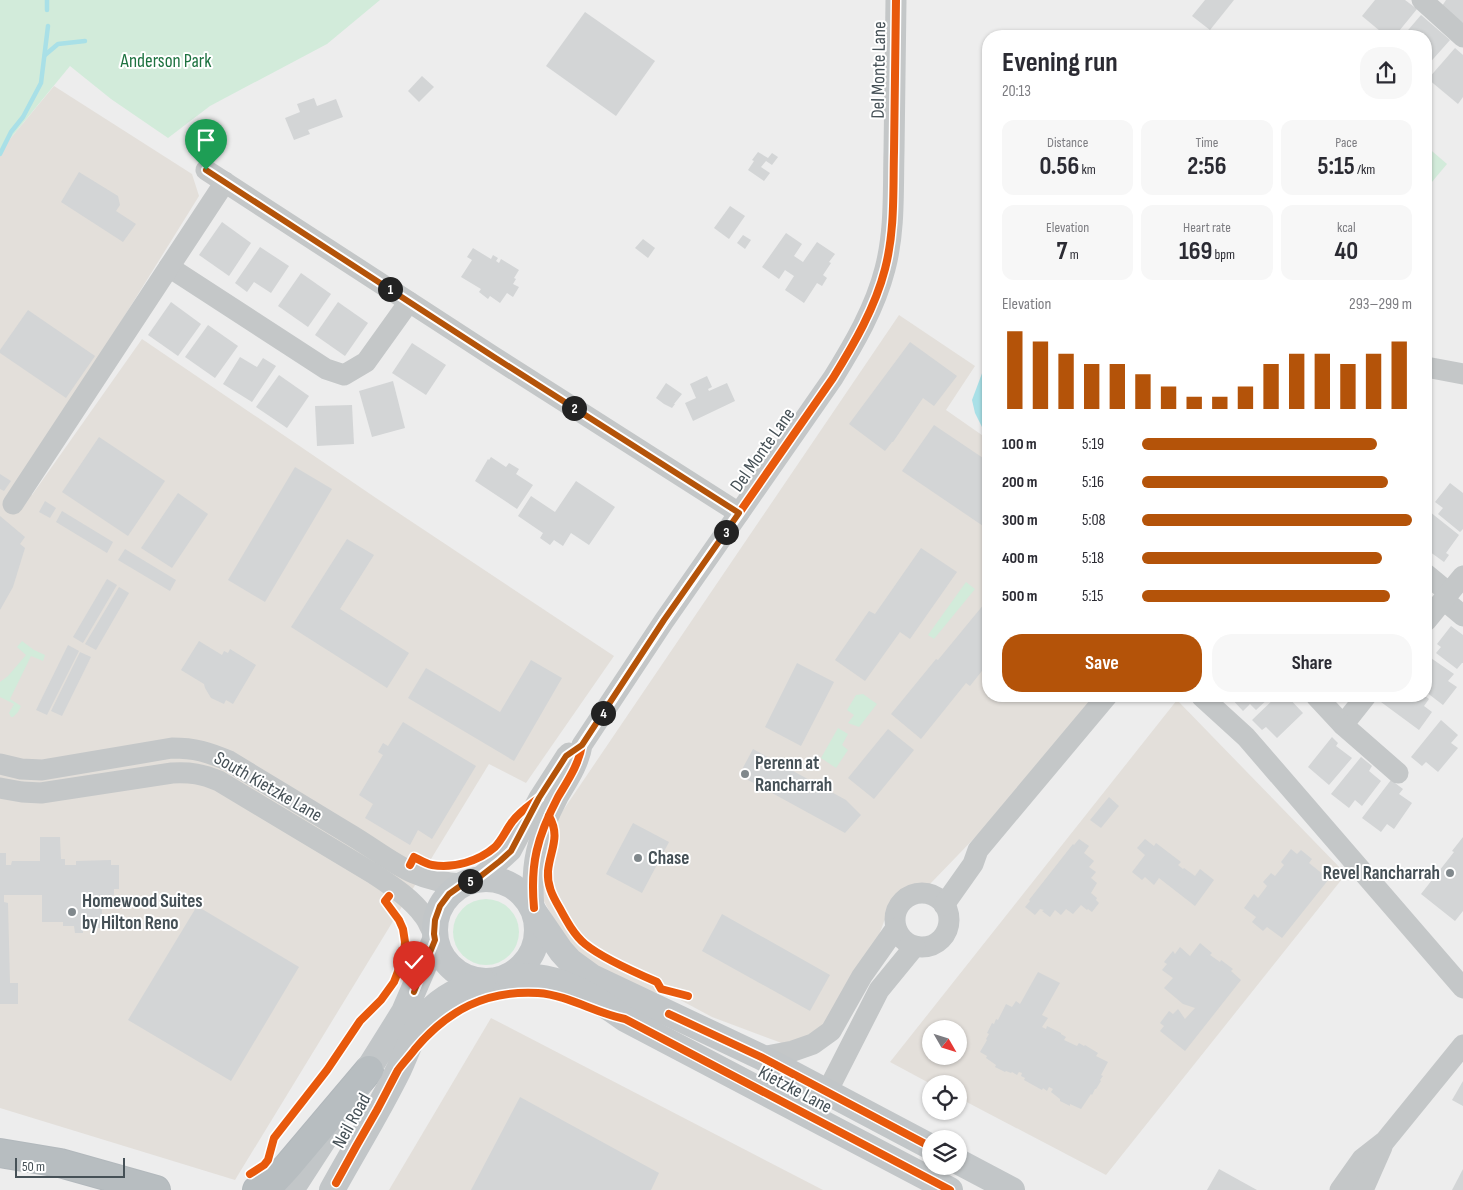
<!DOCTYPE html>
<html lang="en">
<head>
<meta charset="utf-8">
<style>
	body { margin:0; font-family:"Sofia Sans Condensed",sans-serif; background:#f7f7f7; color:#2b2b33; height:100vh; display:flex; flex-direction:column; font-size:19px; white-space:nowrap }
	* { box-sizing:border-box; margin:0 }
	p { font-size:16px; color:#7c7c81 }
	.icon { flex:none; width:28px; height:28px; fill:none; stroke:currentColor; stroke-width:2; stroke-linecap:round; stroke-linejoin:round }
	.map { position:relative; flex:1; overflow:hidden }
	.drawer { position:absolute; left:982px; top:30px; width:450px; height:672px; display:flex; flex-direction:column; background:#fff; border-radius:20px; box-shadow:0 1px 4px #0004 }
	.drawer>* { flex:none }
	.needle { width:32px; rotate:129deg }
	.fabs { position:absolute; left:922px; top:1020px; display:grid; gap:10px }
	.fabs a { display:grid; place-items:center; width:45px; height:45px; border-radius:50%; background:#fff; box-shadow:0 1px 4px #0004; font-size:25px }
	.scale { position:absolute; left:15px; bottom:12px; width:110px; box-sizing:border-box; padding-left:5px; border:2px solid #465157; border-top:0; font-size:14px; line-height:18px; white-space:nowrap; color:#465157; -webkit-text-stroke:4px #fff; paint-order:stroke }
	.pin { position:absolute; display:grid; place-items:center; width:42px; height:42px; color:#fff; margin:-51px -21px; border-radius:50% 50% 50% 0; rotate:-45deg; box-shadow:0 0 5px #0007 }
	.pin .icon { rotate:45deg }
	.km { position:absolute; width:25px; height:25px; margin:-12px; border-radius:50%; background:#222; color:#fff; font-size:14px; line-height:25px; text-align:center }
	.round { display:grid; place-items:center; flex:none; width:52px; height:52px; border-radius:20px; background:#f7f7f7 }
	.summary { display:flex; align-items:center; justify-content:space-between; height:85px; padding:0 20px }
	h1 { font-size:28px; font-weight:700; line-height:38px }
	.metrics { display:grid; grid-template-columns:repeat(3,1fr); gap:8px; height:85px; padding:5px 20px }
	.metrics div { display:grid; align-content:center; border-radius:12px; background:#f7f7f7; text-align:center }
	.metrics b { font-size:25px; font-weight:700 }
	.metrics small { font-size:14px; font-weight:400 }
	.metrics p { font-size:14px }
	.chart { height:140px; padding:10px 20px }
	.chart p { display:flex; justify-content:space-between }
	.chart svg { width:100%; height:90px; margin-top:5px; stroke:#b45309; stroke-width:6 }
	.action { display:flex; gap:10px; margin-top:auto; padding:10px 20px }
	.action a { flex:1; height:58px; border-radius:20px; background:#b45309; color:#fff; font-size:20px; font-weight:700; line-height:58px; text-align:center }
	.action a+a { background:#f7f7f7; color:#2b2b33 }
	ul { padding:0 20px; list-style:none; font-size:16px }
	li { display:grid; grid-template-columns:80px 60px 1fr; align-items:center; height:38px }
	li i { height:12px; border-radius:6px; background:#b45309 }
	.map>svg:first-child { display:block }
	.commercial { fill:#e3dfda; fill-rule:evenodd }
	.green { fill:#d2ebda }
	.water { fill:#a9e0e7 }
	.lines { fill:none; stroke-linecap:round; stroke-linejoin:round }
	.stream { stroke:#a9e0e7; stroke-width:4.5 }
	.building { fill:#d3d5d6 }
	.highway-casing { stroke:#b2b8bc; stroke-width:30 }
	.minor { stroke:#c4c7c8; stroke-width:21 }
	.major { stroke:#c2c6c8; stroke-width:26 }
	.highway { stroke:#b7bdc0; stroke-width:28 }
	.cycleway-casing { stroke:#fff; stroke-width:11 }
	.cycleway { stroke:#e8590c; stroke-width:8 }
	.route-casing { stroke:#fff; stroke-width:10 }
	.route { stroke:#b45309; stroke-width:6 }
	.poi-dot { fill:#80888c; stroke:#fff; stroke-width:2 }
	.labels { text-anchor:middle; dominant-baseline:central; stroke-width:4; stroke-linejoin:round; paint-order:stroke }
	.park-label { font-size:19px; fill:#1d7240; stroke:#fff }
	.street-label { font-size:19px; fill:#465157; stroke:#fff }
	.poi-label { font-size:19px; font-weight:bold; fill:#465157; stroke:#fff; text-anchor:start }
</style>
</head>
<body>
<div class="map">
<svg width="1463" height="1190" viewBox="0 0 1463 1190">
	<rect width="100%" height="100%" fill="#ededed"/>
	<!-- commercial -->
	<g class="commercial">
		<polygon points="54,86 192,174 199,196 109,341 15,485 32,495 142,339 376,498 614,656 526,783 489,764 235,1180 0,1108 0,151"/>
		<polygon points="899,315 975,366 946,410 989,440 989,696 1095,696 986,826 930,884 889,908 875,946 825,1027 787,1045 712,1017 671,995 635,989 587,966 562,934 539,892 545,837"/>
		<path d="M1177,700l169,174 -240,301 -147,-77v-14h-28l-41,-22zM931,1029h28v27h-28z"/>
		<polygon points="491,1018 823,1190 389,1190"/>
	</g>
	<!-- green -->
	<g class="green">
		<polygon points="0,0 380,0 327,44 210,106 168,138 111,99 70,66 0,151"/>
		<polygon points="1426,146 1447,164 1426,189"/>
		<polygon points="966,582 975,589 934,639 928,635"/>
		<polygon points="22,641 34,650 45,655 43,661 31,656 10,699 21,706 18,712 13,717 11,717 9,713 14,704 0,697 0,682 8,676 26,655 17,647"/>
		<polygon points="863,694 877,704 859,727 848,723 854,715 847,710 856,695"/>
		<polygon points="838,728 848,734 842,745 848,750 836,768 821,758"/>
		<circle cx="486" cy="932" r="33"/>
	</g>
	<!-- water -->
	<polygon class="water" points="989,364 989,433 982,427 975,413 972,400 984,368"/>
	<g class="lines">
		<!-- stream -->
		<g class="stream">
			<polyline points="47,0 47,10"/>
			<polyline points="45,55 58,44 85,41"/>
			<polyline points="0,154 11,132 23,117 41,83 48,26"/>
		</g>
	</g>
	<!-- building -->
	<g class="building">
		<polygon points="1205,0 1234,0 1210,30 1192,16"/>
		<polygon points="1375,0 1405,0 1417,9 1395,36 1386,36 1362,16"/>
		<polygon points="1446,0 1463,0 1463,23 1442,6"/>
		<polygon points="585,12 655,61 616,116 546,66"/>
		<polygon points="1421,15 1450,40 1426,67 1426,36 1403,36"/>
		<polygon points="1455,48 1463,55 1463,97 1458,104 1428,79"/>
		<polygon points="422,76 434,87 419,102 408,91"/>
		<polygon points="314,98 317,106 336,99 343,117 308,130 310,134 294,140 285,118 300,112 297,104"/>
		<polygon points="758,152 768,158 772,153 778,157 772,165 766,161 761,167 770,173 764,181 748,170 754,161 752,160"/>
		<polygon points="79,172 118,196 120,205 116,211 136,224 123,242 61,202"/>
		<polygon points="730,206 745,216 729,239 714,228"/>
		<polygon points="222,222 251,243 229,276 199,255"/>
		<polygon points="786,233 802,244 794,256 803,262 817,242 835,254 829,262 831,263 823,275 827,278 822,286 817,283 804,303 785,290 794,276 785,270 779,279 762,267"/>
		<polygon points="743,235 751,240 745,249 737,243"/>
		<polygon points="643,239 655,248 648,258 635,248"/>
		<polygon points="260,247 289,266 271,293 254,282 247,292 235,283"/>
		<polygon points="473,248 491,259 493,255 498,258 496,261 499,263 501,259 519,270 514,278 516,279 513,284 519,287 513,297 507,293 500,303 490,296 488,299 479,292 481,289 461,277 472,260 467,257"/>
		<polygon points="301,273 331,294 308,327 278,306"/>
		<polygon points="171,302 201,324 178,356 148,335"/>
		<polygon points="338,302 368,323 345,356 315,335"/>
		<polygon points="28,310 95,356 66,398 0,353 0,350"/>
		<polygon points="208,325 238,346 215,378 185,357"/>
		<polygon points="910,342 957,376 934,406 923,398 893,442 892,442 885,451 849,424"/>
		<polygon points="412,343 446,365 426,395 392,373"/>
		<polygon points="240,357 257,367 263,358 276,366 252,402 223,384"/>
		<polygon points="279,375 309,396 287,428 256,407"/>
		<polygon points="707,376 712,387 708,389 709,391 727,383 735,401 693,421 685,403 696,398 690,384"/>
		<polygon points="393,381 405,428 372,437 359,391"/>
		<polygon points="666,383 682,394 674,404 675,404 672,408 664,404 656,398"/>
		<polygon points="352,405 354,444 317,446 315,406"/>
		<polygon points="934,425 989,462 989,530 902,471"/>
		<polygon points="99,437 165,481 128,536 62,492"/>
		<polygon points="491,457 506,467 509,463 519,469 516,474 533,485 517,509 475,481 488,459 489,460"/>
		<polygon points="295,467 332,489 265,602 228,580"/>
		<polygon points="0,474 11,481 4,491 0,489"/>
		<polygon points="576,481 615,507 589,545 571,533 563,546 554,540 550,545 540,538 543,533 518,516 531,496 555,512"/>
		<polygon points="1450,483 1463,493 1463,529 1460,532 1438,514 1443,508 1435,502"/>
		<polygon points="178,493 208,514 172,568 141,548"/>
		<polygon points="45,501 56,508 50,518 39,512"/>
		<polygon points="62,511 113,542 107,553 56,522"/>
		<polygon points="1430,512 1459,535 1446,553 1449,555 1444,562 1426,549 1426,517"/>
		<polygon points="0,516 25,537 20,544 25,548 13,587 0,610"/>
		<polygon points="347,539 374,555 340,609 409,653 387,688 291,627"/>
		<polygon points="921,548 957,572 910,639 900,632 865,681 835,660 869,611 875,614"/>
		<polygon points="125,549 176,580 170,591 118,560"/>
		<polygon points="107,579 117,585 83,643 73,637"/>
		<polygon points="119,587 129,593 96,650 85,644"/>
		<polygon points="989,598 989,662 970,686 966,683 921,739 891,714 936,659 938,660"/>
		<polygon points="1451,626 1463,635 1463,663 1462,663 1457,669 1436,653 1441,647 1437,644"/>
		<polygon points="199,641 222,655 224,651 228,653 230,649 256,665 233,704 226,700 224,704 211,698 205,688 204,684 181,670"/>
		<polygon points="68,645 79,651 47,715 36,710"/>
		<polygon points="80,652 91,657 62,716 51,711"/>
		<polygon points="1428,656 1454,674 1448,681 1457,687 1443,705 1426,692 1426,658"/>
		<polygon points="531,660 562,678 514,761 408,698 426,668 500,712"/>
		<polygon points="797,663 834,682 801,746 765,727"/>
		<polygon points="1229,696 1271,696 1256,710 1250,704 1243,711"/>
		<polygon points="1277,696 1287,696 1303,713 1277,738 1266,727 1262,730 1252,720"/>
		<polygon points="1385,696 1425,696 1429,699 1424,706 1432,712 1419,730 1381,702"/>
		<polygon points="1441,720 1458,735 1451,743 1458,748 1438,772 1426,762 1422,766 1411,757"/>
		<polygon points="403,722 476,766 432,839 418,830 410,845 365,818 373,804 359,795 383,755 378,752 383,743 388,746"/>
		<polygon points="888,729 914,750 874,799 848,778"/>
		<polygon points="1332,737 1338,743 1336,746 1352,758 1329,785 1308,767"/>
		<polygon points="753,749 846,800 861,815 845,833 739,775"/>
		<polygon points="1361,757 1372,766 1369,771 1381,781 1362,806 1355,800 1349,808 1331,794"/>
		<polygon points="1391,780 1403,789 1399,794 1412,803 1394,829 1387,824 1381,832 1362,818"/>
		<polygon points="1109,797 1119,806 1101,828 1090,820"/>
		<polygon points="633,823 669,842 642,893 606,874"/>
		<polygon points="40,837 60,837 61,859 65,859 65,865 76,865 76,861 111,860 111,865 119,865 119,889 114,889 114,895 102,895 102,928 83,928 83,933 75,933 74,926 63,926 63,922 42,922 42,895 4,895 4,902 8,903 10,983 18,983 18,1004 0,1004 0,853 6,853 6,865 11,865 12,861 40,861"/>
		<polygon points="1463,837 1463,911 1455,921 1421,894 1454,852 1452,851"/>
		<polygon points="1079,839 1089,846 1084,853 1094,861 1089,867 1096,872 1091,878 1097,883 1091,893 1097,898 1096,900 1099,903 1092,912 1088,909 1087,910 1081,905 1073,914 1066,909 1061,915 1055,910 1050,917 1042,911 1044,910 1040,909 1035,915 1025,907 1030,901 1029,900 1073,844 1074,845"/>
		<polygon points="1145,839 1154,846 1156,843 1181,862 1178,865 1183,869 1184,868 1195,876 1200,869 1214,880 1195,906 1159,878 1154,885 1145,877 1142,880 1132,872 1145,855 1137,848"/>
		<polygon points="1291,849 1297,854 1301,850 1312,859 1309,863 1329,879 1282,938 1267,927 1263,931 1252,922 1256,917 1244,908 1254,894 1258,898 1267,886 1263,882 1271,873 1275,876 1284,865 1281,862"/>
		<polygon points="197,906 299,967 231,1081 128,1020"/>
		<polygon points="722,914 830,975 810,1011 702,951"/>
		<polygon points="1200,943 1212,953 1210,955 1220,962 1221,960 1233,969 1231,971 1241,980 1185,1051 1160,1031 1164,1026 1160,1023 1169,1011 1173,1014 1178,1009 1185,1019 1195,1008 1183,1004 1164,988 1173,978 1162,970 1167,964 1164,962 1173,951 1175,954 1180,947 1190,956"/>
		<polygon points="1038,972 1060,983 1042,1015 1048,1018 1042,1027 1046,1029 1047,1026 1061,1033 1061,1034 1066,1037 1064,1040 1077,1046 1079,1043 1084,1046 1085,1045 1098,1053 1096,1056 1108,1062 1101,1075 1103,1076 1100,1080 1101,1081 1096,1089 1095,1089 1092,1095 1091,1094 1081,1109 1070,1104 1070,1106 1060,1101 1060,1099 1051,1092 1053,1089 1049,1087 1047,1091 1043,1088 1042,1090 1024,1080 1025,1078 1021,1076 1022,1073 1019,1072 1017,1075 1012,1072 1011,1073 1006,1071 1005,1072 995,1067 996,1065 986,1058 987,1056 980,1052 987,1040 986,1039 989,1034 987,1033 992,1023 994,1024 996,1019 998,1020 1006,1004 1012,1007 1016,1001 1020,1004"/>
		<polygon points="1463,1081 1463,1106 1452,1100"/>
		<polygon points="520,1097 659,1173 651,1190 471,1190"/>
		<polygon points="1219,1169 1257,1190 1207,1190"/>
		<polygon points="1463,1169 1463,1190 1452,1190"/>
	</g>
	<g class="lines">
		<!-- highway casing -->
		<g class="highway-casing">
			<g id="highway">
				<polyline points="0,1153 60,1163 156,1190"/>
				<polyline points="257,1190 275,1180 287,1167 369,1070"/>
			</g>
		</g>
		<!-- minor -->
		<g class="minor">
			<polyline points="1422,0 1463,37"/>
			<polyline points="206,170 494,357 739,513"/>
			<polyline points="169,267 326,369 344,375 366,362 409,302"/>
			<polyline points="1426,367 1463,374"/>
			<polyline points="13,504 225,182"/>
			<polyline points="1426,574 1449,593"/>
			<polyline points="1444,600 1463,616"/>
			<polyline points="1426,621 1463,576"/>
			<polyline points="1201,696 1246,737 1463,988"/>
			<polyline points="1316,696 1343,725 1366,696"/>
			<polyline points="1343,725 1398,773"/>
			<path d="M0,764l21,5 21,1 130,-22c23,0 36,4 57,13 39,24 78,47 117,71 43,25 64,50 117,52"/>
			<path d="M0,788l22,4 19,1 131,-20c19,-1 30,1 47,8l155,93c18,12 37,24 50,42 4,5 6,12 10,18"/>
			<polyline points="477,879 500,861 511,851 539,798 566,756 569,753"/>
			<circle cx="922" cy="920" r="27"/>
			<polyline points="944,905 973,864 978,850 1107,696"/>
			<path d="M534,908c-4,-44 3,-71 24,-111 10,-17 21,-33 24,-52l82,-124 169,-243c21,-34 42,-70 52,-109 10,-38 8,-78 9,-117 1,-51 1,-101 2,-152"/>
			<polyline points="761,1057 793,1051 813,1044 831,1031 862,976 896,928"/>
			<polyline points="827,1092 879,990 915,946"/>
			<polyline points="1340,1190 1362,1159 1385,1141 1463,1045"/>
			<polyline points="1363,1190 1382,1147"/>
		</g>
		<!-- major -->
		<g class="major">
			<circle cx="486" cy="930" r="51"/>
			<polyline points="535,913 561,951 570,961 592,977 761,1057 931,1147"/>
			<path d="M509,976c15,0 31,0 47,5 25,8 47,22 69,38l325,171"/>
			<polyline points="356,1089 404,1012 435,940"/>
			<polyline points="959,1162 1012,1190"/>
			<polyline points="291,1190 328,1133"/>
			<path d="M332,1190c22,-40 47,-80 67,-121 9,-19 15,-40 28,-55 15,-17 35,-26 56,-33"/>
		</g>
		<!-- highway -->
		<use href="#highway" class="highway"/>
		<!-- cycleway casing -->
		<g class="cycleway-casing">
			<g id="cycleway">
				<path d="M549,816c12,21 1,34 -1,55 -1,14 4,24 11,36 7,13 15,28 26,37 17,14 51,29 72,38l4,7 27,7"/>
				<path d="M410,865l4,-8c6,3 12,7 18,8 21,4 47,-4 63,-18 7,-7 11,-17 17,-25 7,-10 18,-17 27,-24"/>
				<path d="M534,908c-4,-44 3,-71 24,-111 10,-17 21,-33 24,-52l82,-124 169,-243c21,-34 42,-70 52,-109 10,-38 8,-78 9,-117 1,-51 1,-101 2,-152"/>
				<polyline points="669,1014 761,1057 931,1147"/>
				<polyline points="250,1174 264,1165 268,1160 274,1138 327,1070 360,1021 381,1000 394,982 404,956 405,942 403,929 399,920 385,901 389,896"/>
				<path d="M336,1183c13,-24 27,-49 41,-73 7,-13 14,-27 21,-40 5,-7 12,-14 17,-21 33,-39 71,-59 123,-56 30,2 57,20 87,26l325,171"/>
			</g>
		</g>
		<!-- cycleway -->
		<use href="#cycleway" class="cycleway"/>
	</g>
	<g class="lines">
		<!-- route casing -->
		<g class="route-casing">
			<polyline id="route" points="206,170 494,357 739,513 664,620 582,745 566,756 539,798 511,851 500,861 477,879 463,884 449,894 440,906 435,920 434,934 435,940 414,992"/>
		</g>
		<!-- route -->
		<use href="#route" class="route"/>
	</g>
	<!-- markers -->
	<g class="poi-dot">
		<circle cx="745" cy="774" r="5"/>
		<circle cx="638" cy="858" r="5"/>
		<circle cx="1450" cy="873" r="5"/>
		<circle cx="72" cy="912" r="5"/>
	</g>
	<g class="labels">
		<!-- park labels -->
		<g class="park-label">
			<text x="166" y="61">Anderson Park</text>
		</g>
		<!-- street labels -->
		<g class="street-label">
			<text transform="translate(879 70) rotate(-89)">Del Monte Lane</text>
			<text transform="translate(763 450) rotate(-55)">Del Monte Lane</text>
			<text transform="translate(268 787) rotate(30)">South Kietzke Lane</text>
			<text transform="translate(795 1090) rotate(28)">Kietzke Lane</text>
			<text transform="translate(352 1121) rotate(-61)">Neil Road</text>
		</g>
		<!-- poi labels -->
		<g class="poi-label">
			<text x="755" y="763">Perenn at<tspan x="755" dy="22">Rancharrah</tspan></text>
			<text x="648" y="858">Chase</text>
			<text x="1440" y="873" text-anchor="end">Revel Rancharrah</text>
			<text x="82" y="901">Homewood Suites<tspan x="82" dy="22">by Hilton Reno</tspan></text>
		</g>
	</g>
</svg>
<div class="fabs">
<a><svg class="needle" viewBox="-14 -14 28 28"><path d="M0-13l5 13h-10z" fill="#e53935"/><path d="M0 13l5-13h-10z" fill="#7c7c81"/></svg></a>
<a><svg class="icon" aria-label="locate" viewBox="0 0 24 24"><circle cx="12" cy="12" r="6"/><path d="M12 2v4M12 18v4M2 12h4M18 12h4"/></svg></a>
<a><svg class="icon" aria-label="layers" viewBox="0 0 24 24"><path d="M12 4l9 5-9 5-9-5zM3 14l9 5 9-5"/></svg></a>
</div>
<div class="scale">50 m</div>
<div class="pin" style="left:206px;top:170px;background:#1e9e55"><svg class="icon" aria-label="arrive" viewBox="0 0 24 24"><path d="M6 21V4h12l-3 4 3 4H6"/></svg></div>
<div class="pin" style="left:414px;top:992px;background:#d93025"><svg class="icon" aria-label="check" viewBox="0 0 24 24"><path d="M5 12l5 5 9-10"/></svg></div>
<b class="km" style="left:390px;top:289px">1</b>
<b class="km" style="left:574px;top:408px">2</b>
<b class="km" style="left:726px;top:532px">3</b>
<b class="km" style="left:603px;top:713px">4</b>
<b class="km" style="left:470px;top:881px">5</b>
<section class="drawer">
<div class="summary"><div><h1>Evening run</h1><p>20:13</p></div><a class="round"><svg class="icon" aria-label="share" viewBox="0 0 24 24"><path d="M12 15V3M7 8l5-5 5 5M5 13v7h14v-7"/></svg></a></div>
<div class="metrics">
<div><p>Distance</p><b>0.56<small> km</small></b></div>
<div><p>Time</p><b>2:56</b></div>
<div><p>Pace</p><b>5:15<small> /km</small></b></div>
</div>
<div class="metrics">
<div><p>Elevation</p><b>7<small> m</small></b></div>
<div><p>Heart rate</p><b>169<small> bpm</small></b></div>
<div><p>kcal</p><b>40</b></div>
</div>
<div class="chart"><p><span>Elevation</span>293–299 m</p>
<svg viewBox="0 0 160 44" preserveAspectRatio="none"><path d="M5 44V6M15 44V11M25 44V17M35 44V22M45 44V22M55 44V27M65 44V33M75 44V38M85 44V38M95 44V33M105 44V22M115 44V17M125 44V17M135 44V22M145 44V17M155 44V11"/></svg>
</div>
<ul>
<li><b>100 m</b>5:19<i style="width:87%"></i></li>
<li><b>200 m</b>5:16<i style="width:91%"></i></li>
<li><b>300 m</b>5:08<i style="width:100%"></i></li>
<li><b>400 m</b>5:18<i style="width:89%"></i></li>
<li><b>500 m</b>5:15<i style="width:92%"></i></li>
</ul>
<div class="action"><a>Save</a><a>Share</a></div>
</section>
</div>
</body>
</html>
